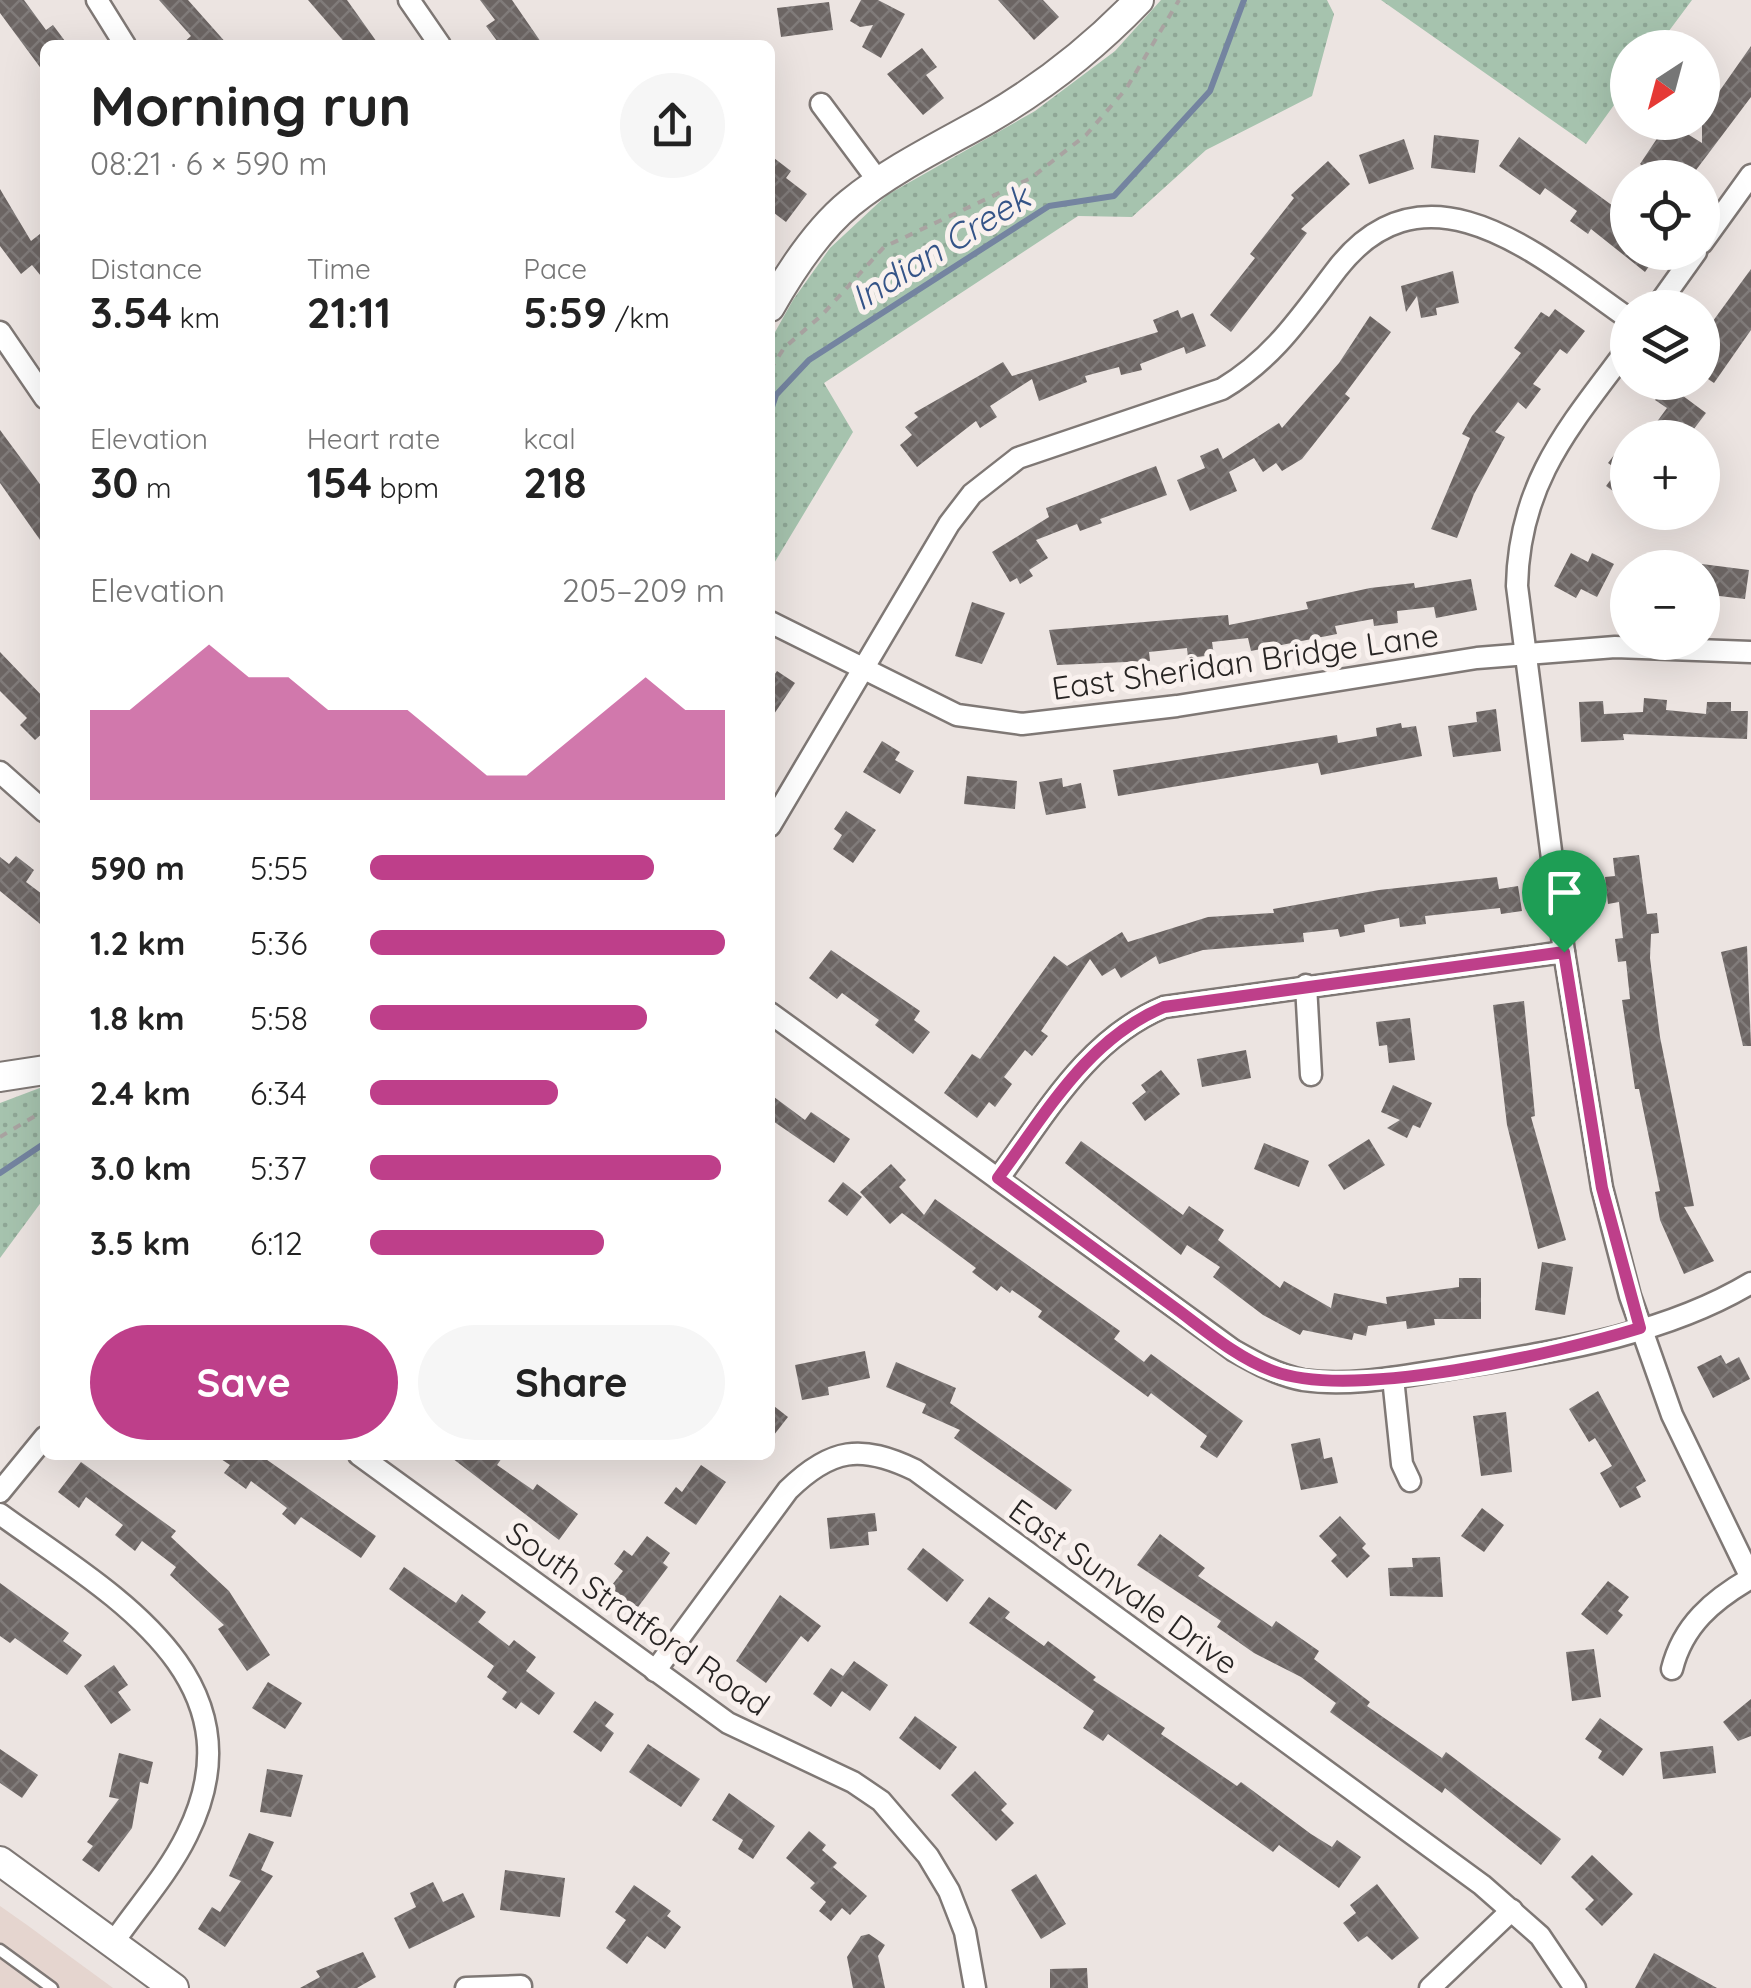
<!DOCTYPE html>
<html lang="en">
<head>
<meta charset="utf-8">
<style>
	body { margin:0; font-family:Quicksand,sans-serif; background:#f6f6f6; color:#222; height:100vh; display:flex; flex-direction:column; font-size:38px; white-space:nowrap }
	* { box-sizing:border-box; margin:0 }
	p { font-size:32px; color:#767676 }
	.icon { flex:none; width:55px; height:55px; fill:none; stroke:currentColor; stroke-width:2; stroke-linecap:round; stroke-linejoin:round }
	.map { position:relative; flex:1; overflow:hidden }
	.details { position:absolute; left:40px; top:40px; width:735px; height:1420px; display:flex; flex-direction:column; background:#fff; border-radius:15px; box-shadow:0 10px 40px #0002 }
	.details>* { flex:none }
	.needle { width:65px; rotate:216deg }
	.controls { position:absolute; left:1610px; top:30px; display:grid; gap:20px }
	.controls a { display:grid; place-items:center; width:110px; height:110px; border-radius:50%; background:#fff; box-shadow:0 10px 40px #0002; font-size:50px }
	.pin { position:absolute; display:grid; place-items:center; width:85px; height:85px; color:#fff; margin:-102px -42px; border-radius:50% 50% 50% 0; rotate:-45deg; box-shadow:0 0 10px #0007 }
	.pin .icon { rotate:45deg }
	.round { display:grid; place-items:center; flex:none; width:105px; height:105px; border-radius:52px; background:#f6f6f6 }
	.overview { display:flex; align-items:center; justify-content:space-between; height:170px; padding:0 50px }
	h1 { font-size:55px; font-weight:800; line-height:75px }
	.metrics { display:grid; grid-template-columns:repeat(3,1fr); gap:15px; height:170px; padding:10px 50px }
	.metrics div { display:grid; align-content:center }
	.metrics b { font-size:42px; font-weight:800 }
	.metrics small { font-size:28px; font-weight:400 }
	.metrics p { font-size:28px }
	.chart { height:280px; padding:20px 50px }
	.chart p { display:flex; justify-content:space-between }
	.chart svg { width:100%; height:180px; margin-top:10px; fill:#be3f8a; opacity:.7 }
	.action { display:flex; gap:20px; margin-top:auto; padding:20px 50px }
	.action a { flex:1; height:115px; border-radius:60px; background:#be3f8a; color:#fff; font-size:40px; font-weight:800; line-height:115px; text-align:center }
	.action a+a { background:#f6f6f6; color:#222 }
	ul { padding:0 50px; list-style:none; font-size:32px }
	li { display:grid; grid-template-columns:160px 120px 1fr; align-items:center; height:75px }
	li i { height:25px; border-radius:12px; background:#be3f8a }
	.map>svg:first-child { display:block }
	.built { fill:#e5d5cf }
	.grass { fill:url(#grass-dots) }
	.lines { fill:none; stroke-linecap:round; stroke-linejoin:round }
	.stream { stroke:#7484a0; stroke-width:6 }
	.building { fill:url(#building-cross-hatch) }
	.lane-casing { stroke:#7f7875; stroke-width:15 }
	.street-casing { stroke:#7f7875; stroke-width:25 }
	.secondary-casing { stroke:#7f7875; stroke-width:32 }
	.path { stroke:#a9a3a1; stroke-width:4; stroke-dasharray:8 8; stroke-linecap:butt }
	.lane { stroke:#fff; stroke-width:10 }
	.street { stroke:#fff; stroke-width:20 }
	.secondary { stroke:#fff; stroke-width:28 }
	.route-casing { stroke:#fff; stroke-width:20 }
	.route { stroke:#be3f8a; stroke-width:12 }
	.labels { text-anchor:middle; dominant-baseline:central; stroke-width:10; stroke-linejoin:round; paint-order:stroke }
	.street-label { font-size:32px; fill:#282524; stroke:#f9f1ee }
	.water-label { font-size:35px; font-style:italic; fill:#355488; stroke:#f9f1ee }
</style>
</head>
<body>
<div class="map">
<svg width="1751" height="1988" viewBox="0 0 1751 1988">
	<defs>
		<pattern id="grass-dots" width="8" height="8" patternUnits="userSpaceOnUse" patternTransform="scale(2.5)"><rect width="8" height="8" fill="#a6c3ae"/><path d="M2 2h.1M6 6h.1" fill="none" stroke="#8fa796" stroke-width="1.8" stroke-linecap="round"/></pattern>
		<pattern id="building-cross-hatch" width="8" height="8" patternUnits="userSpaceOnUse" patternTransform="scale(2.5)"><rect width="8" height="8" fill="#6c6563"/><path d="M0 0l8 8M0 8l8-8" fill="none" stroke="#807b7a"/></pattern>
	</defs>
	<rect width="100%" height="100%" fill="#ece4e1"/>
	<!-- built -->
	<polygon class="built" points="0,1906 27,1925 113,1988 0,1988"/>
	<!-- grass -->
	<g class="grass">
		<polygon points="1161,0 1327,0 1334,14 1312,96 1206,150 1132,217 1078,216 824,383 853,432 770,570 770,341 793,300 830,248 887,195 1035,111 1115,51"/>
		<polygon points="1381,0 1692,0 1657,47 1628,48 1627,87 1586,144"/>
		<polygon points="45,1086 45,1197 0,1258 0,1103"/>
	</g>
	<g class="lines">
		<!-- stream -->
		<g class="stream">
			<polyline points="770,413 776,395 809,360 1049,206 1114,196 1210,91 1244,0"/>
			<polyline points="0,1173 45,1143"/>
		</g>
	</g>
	<!-- building -->
	<g class="building">
		<polygon points="0,0 24,0 46,30 53,25 68,45 45,45 45,74 0,13"/>
		<polygon points="159,0 188,0 228,45 181,45 191,36"/>
		<polygon points="308,0 347,0 379,45 347,45"/>
		<polygon points="480,0 512,0 543,45 500,45 486,26 495,20"/>
		<polygon points="861,0 878,0 905,14 881,58 862,47 873,25 860,27 850,21"/>
		<polygon points="998,0 1043,0 1059,17 1034,40"/>
		<polygon points="829,2 833,30 781,37 777,8"/>
		<polygon points="1751,46 1751,97 1690,178 1660,178 1640,164 1668,122 1702,143 1702,116"/>
		<polygon points="922,48 937,67 926,75 944,98 923,115 887,74"/>
		<polygon points="1434,135 1479,140 1475,173 1431,168"/>
		<polygon points="1519,137 1628,217 1628,252 1659,252 1645,272 1591,229 1588,234 1570,221 1577,211 1545,188 1540,195 1499,166"/>
		<polygon points="1404,139 1414,169 1369,184 1359,155"/>
		<polygon points="770,155 791,171 786,178 807,194 786,222 770,210"/>
		<polygon points="1328,161 1350,184 1301,229 1307,233 1231,332 1210,315 1255,258 1250,254 1294,198 1291,195"/>
		<polygon points="0,189 31,241 45,230 45,281 32,265 21,274 0,246"/>
		<polygon points="1751,269 1751,330 1714,383 1702,375 1702,336"/>
		<polygon points="1453,271 1459,303 1436,308 1437,315 1421,318 1417,296 1406,312 1401,286"/>
		<polygon points="1555,309 1585,331 1567,354 1560,349 1533,384 1541,389 1526,409 1518,402 1495,432 1505,437 1474,494 1457,538 1431,529 1470,438 1462,434 1472,416 1521,353 1514,348 1541,312 1549,317"/>
		<polygon points="1178,310 1181,318 1193,313 1206,346 1186,354 1184,347 1140,364 1142,370 1121,375 1119,367 1085,376 1087,382 1039,401 1032,379 990,406 997,417 980,428 976,421 917,467 900,445 912,435 905,427 918,417 914,413 1003,362 1012,376 1158,332 1153,320"/>
		<polygon points="1370,316 1391,332 1345,394 1350,398 1302,459 1282,471 1276,463 1263,472 1254,458 1229,472 1237,491 1190,511 1177,480 1205,468 1200,456 1218,448 1223,459 1279,423 1282,428 1339,363"/>
		<polygon points="1667,384 1706,413 1687,438 1645,438 1667,408 1655,400"/>
		<polygon points="0,430 45,491 45,547 0,483"/>
		<polygon points="1628,437 1628,502 1606,486 1618,470 1608,463"/>
		<polygon points="1156,466 1167,495 1100,519 1102,523 1080,531 1077,524 1036,540 1048,558 1029,570 1033,576 1020,584 1017,578 1010,582 992,552 1049,517 1046,508"/>
		<polygon points="1571,553 1588,562 1592,553 1614,564 1597,597 1581,589 1576,598 1554,586"/>
		<polygon points="1702,564 1749,570 1745,599 1702,594"/>
		<polygon points="1471,579 1477,610 1436,618 1434,607 1397,611 1398,623 1374,626 1373,619 1335,626 1337,634 1251,651 1248,638 1212,642 1214,655 1188,658 1187,648 1149,652 1150,661 1057,665 1049,630 1228,615 1229,625 1308,609 1306,602 1370,588 1414,583 1415,588"/>
		<polygon points="972,602 1005,613 982,664 955,656"/>
		<polygon points="0,652 45,699 45,731 35,740 20,725 27,718 0,691"/>
		<polygon points="777,671 795,683 770,720 770,681"/>
		<polygon points="1644,698 1667,700 1666,710 1706,714 1707,702 1731,702 1731,711 1748,711 1747,739 1623,734 1624,740 1581,742 1579,702 1603,701 1604,714 1643,712"/>
		<polygon points="1496,709 1501,751 1453,757 1448,726 1477,722 1476,712"/>
		<polygon points="1401,723 1402,728 1416,726 1422,756 1321,775 1318,763 1118,796 1113,770 1337,735 1338,743 1377,736 1376,728"/>
		<polygon points="882,741 900,752 895,760 914,771 900,794 863,772"/>
		<polygon points="967,776 1017,781 1015,809 964,804"/>
		<polygon points="1062,778 1063,787 1081,783 1086,808 1046,815 1039,782"/>
		<polygon points="846,811 876,830 853,863 833,849 842,835 834,829"/>
		<polygon points="1639,855 1647,914 1657,913 1659,933 1651,934 1650,958 1660,1037 1694,1206 1684,1207 1714,1261 1684,1274 1660,1220 1655,1192 1660,1191 1639,1089 1635,1089 1622,1000 1630,999 1626,961 1618,962 1615,939 1623,938 1619,902 1608,904 1605,877 1615,876 1613,858"/>
		<polygon points="16,856 34,870 26,882 42,894 45,890 45,928 0,891 0,857 9,864"/>
		<polygon points="1497,877 1499,889 1518,886 1522,911 1501,914 1500,908 1425,916 1426,924 1400,927 1399,918 1364,925 1365,932 1340,937 1338,929 1303,933 1304,942 1203,950 1159,964 1156,956 1121,978 1115,968 1102,976 1090,959 1041,1031 1048,1036 1032,1056 1025,1050 1004,1077 1012,1084 995,1107 989,1102 977,1118 944,1093 972,1054 980,1059 1054,956 1067,966 1122,932 1128,942 1208,917 1274,913 1273,909 1379,890"/>
		<polygon points="1747,946 1751,1046 1743,1046 1721,952"/>
		<polygon points="831,950 920,1011 914,1020 930,1032 913,1054 875,1025 879,1020 842,993 837,999 809,978"/>
		<polygon points="1524,1001 1535,1116 1531,1117 1566,1240 1538,1249 1507,1125 1493,1005"/>
		<polygon points="1410,1018 1415,1060 1389,1063 1387,1045 1379,1046 1376,1022"/>
		<polygon points="1246,1050 1251,1078 1202,1087 1197,1059"/>
		<polygon points="1161,1070 1180,1094 1145,1121 1132,1103 1146,1092 1141,1085"/>
		<polygon points="1393,1085 1432,1103 1420,1128 1413,1125 1407,1138 1387,1128 1400,1120 1381,1112"/>
		<polygon points="770,1094 805,1120 811,1112 850,1139 834,1163 770,1119"/>
		<polygon points="1369,1139 1385,1165 1344,1190 1328,1165"/>
		<polygon points="1081,1141 1183,1215 1189,1206 1224,1230 1218,1240 1280,1288 1284,1281 1331,1308 1334,1293 1387,1304 1386,1297 1459,1287 1459,1278 1481,1278 1481,1319 1434,1319 1435,1325 1407,1329 1406,1321 1368,1326 1366,1336 1354,1333 1352,1340 1303,1330 1300,1335 1263,1315 1213,1277 1220,1267 1187,1245 1181,1255 1065,1163"/>
		<polygon points="1264,1143 1309,1161 1299,1187 1254,1169"/>
		<polygon points="891,1164 906,1180 899,1187 924,1215 935,1199 1120,1331 1114,1339 1144,1362 1151,1354 1243,1421 1217,1458 1200,1447 1207,1436 1151,1393 1148,1397 1038,1317 1042,1311 1012,1290 1010,1293 1001,1286 997,1291 972,1272 976,1268 902,1213 890,1224 860,1192"/>
		<polygon points="843,1182 862,1197 847,1216 828,1201"/>
		<polygon points="1542,1262 1573,1267 1565,1315 1535,1310"/>
		<polygon points="865,1351 870,1378 828,1387 829,1395 802,1400 795,1365"/>
		<polygon points="1721,1355 1726,1364 1739,1357 1750,1379 1713,1398 1697,1367"/>
		<polygon points="896,1362 956,1388 950,1403 1072,1490 1056,1510 954,1438 960,1430 922,1413 926,1404 886,1387"/>
		<polygon points="1598,1391 1646,1481 1636,1487 1641,1497 1620,1508 1600,1473 1612,1466 1595,1438 1589,1442 1569,1409"/>
		<polygon points="770,1403 788,1417 770,1440"/>
		<polygon points="1506,1412 1512,1472 1481,1476 1473,1416"/>
		<polygon points="1320,1438 1324,1459 1332,1457 1338,1483 1301,1490 1291,1444"/>
		<polygon points="215,1455 260,1455 376,1536 361,1558 301,1517 295,1525 282,1514 287,1508 251,1481 246,1489 224,1473 230,1465"/>
		<polygon points="448,1455 504,1455 497,1465 533,1490 537,1484 578,1514 559,1540"/>
		<polygon points="81,1462 176,1531 171,1537 229,1591 270,1655 247,1671 218,1629 224,1625 170,1575 176,1567 142,1541 135,1551 115,1535 123,1525 86,1497 79,1508 58,1492"/>
		<polygon points="701,1465 726,1482 696,1525 664,1503 676,1487 682,1492"/>
		<polygon points="1482,1508 1504,1525 1484,1552 1461,1536"/>
		<polygon points="875,1513 877,1531 868,1532 869,1545 830,1549 827,1518"/>
		<polygon points="1340,1516 1366,1544 1362,1548 1370,1556 1347,1578 1331,1561 1337,1555 1319,1536"/>
		<polygon points="1160,1534 1205,1568 1198,1576 1272,1627 1276,1621 1319,1651 1314,1659 1370,1702 1367,1706 1442,1758 1446,1752 1561,1839 1541,1865 1445,1788 1442,1793 1330,1712 1336,1703 1301,1677 1254,1653 1217,1627 1221,1621 1137,1565"/>
		<polygon points="647,1536 670,1553 663,1563 668,1567 635,1611 608,1590 623,1571 614,1564 624,1550 632,1556"/>
		<polygon points="923,1548 964,1580 947,1602 907,1569"/>
		<polygon points="1440,1557 1443,1597 1390,1596 1388,1568 1413,1567 1412,1558"/>
		<polygon points="404,1567 456,1603 462,1594 486,1612 478,1622 509,1646 514,1640 536,1657 526,1671 555,1693 539,1715 521,1702 516,1709 502,1699 507,1692 487,1677 494,1666 389,1589"/>
		<polygon points="1608,1581 1629,1597 1618,1611 1623,1615 1607,1635 1581,1614"/>
		<polygon points="0,1583 69,1633 63,1641 82,1655 67,1675 15,1638 10,1643 0,1636"/>
		<polygon points="780,1595 821,1626 808,1642 801,1636 766,1683 736,1661"/>
		<polygon points="989,1597 1010,1612 1005,1618 1044,1646 1048,1641 1096,1677 1093,1680 1165,1728 1161,1734 1237,1786 1241,1782 1311,1834 1332,1847 1337,1840 1361,1857 1339,1888 1279,1845 1273,1852 1108,1734 1103,1741 1083,1728 1094,1711 969,1623"/>
		<polygon points="1594,1649 1601,1697 1572,1701 1566,1652"/>
		<polygon points="854,1661 888,1685 870,1711 842,1691 831,1707 813,1694 831,1668 843,1676"/>
		<polygon points="114,1665 128,1685 118,1692 131,1710 111,1724 84,1686"/>
		<polygon points="268,1682 302,1703 285,1729 252,1708"/>
		<polygon points="1751,1699 1751,1736 1738,1741 1723,1722"/>
		<polygon points="595,1701 614,1714 605,1726 614,1733 601,1752 573,1732"/>
		<polygon points="915,1716 957,1747 940,1770 899,1738"/>
		<polygon points="1600,1718 1643,1749 1623,1776 1598,1758 1602,1751 1585,1739"/>
		<polygon points="648,1744 700,1779 681,1807 629,1772"/>
		<polygon points="1713,1746 1716,1773 1663,1779 1660,1752"/>
		<polygon points="0,1749 38,1775 22,1798 0,1783"/>
		<polygon points="119,1753 153,1762 148,1784 140,1782 132,1828 99,1872 82,1860 93,1846 87,1842 119,1799 109,1797"/>
		<polygon points="267,1769 303,1775 291,1817 260,1812"/>
		<polygon points="975,1771 1007,1804 1001,1810 1014,1823 996,1841 951,1795"/>
		<polygon points="729,1793 775,1826 753,1859 738,1849 743,1840 712,1820"/>
		<polygon points="809,1831 826,1845 822,1850 837,1863 833,1867 867,1896 850,1915 842,1908 831,1921 819,1911 826,1902 810,1888 815,1883 786,1858"/>
		<polygon points="249,1833 274,1842 261,1870 273,1876 225,1947 198,1929 212,1907 220,1912 241,1881 229,1876"/>
		<polygon points="1592,1855 1633,1894 1602,1926 1585,1909 1594,1900 1571,1877"/>
		<polygon points="505,1870 565,1878 560,1917 500,1910"/>
		<polygon points="1036,1874 1066,1924 1041,1939 1011,1890"/>
		<polygon points="433,1882 443,1902 463,1893 475,1917 409,1949 394,1918 416,1907 410,1893"/>
		<polygon points="1377,1884 1419,1938 1392,1960 1367,1936 1358,1942 1343,1923 1356,1913 1350,1905"/>
		<polygon points="634,1885 671,1911 667,1916 681,1927 665,1949 647,1936 627,1964 606,1948 626,1920 615,1912"/>
		<polygon points="869,1934 885,1945 878,1956 885,1988 853,1988 847,1957 861,1936"/>
		<polygon points="363,1952 376,1977 357,1988 300,1988 320,1977 316,1971"/>
		<polygon points="1654,1953 1717,1988 1635,1988"/>
		<polygon points="1087,1968 1088,1988 1050,1988 1050,1969"/>
	</g>
	<g class="lines">
		<!-- lane casing -->
		<g class="lane-casing">
			<polyline id="lane" points="0,1950 52,1988"/>
		</g>
		<!-- street casing -->
		<g class="street-casing">
			<g id="street">
				<polyline points="97,0 125,45"/>
				<polyline points="409,0 440,45"/>
				<polyline points="821,104 879,182"/>
				<polyline points="1702,243 1751,175"/>
				<polyline points="1656,308 1696,252"/>
				<polyline points="0,332 45,398"/>
				<path d="M1628,348c-59,79 -109,134 -111,238l47,366 38,236 28,108 42,119 79,163"/>
				<polyline points="770,622 957,715 1022,724 1177,706 1477,658 1615,647 1751,652"/>
				<polyline points="0,772 45,812"/>
				<path d="M770,826l179,-302 23,-30 46,-36 204,-69c52,-31 79,-73 115,-120 90,-116 206,-10 291,49"/>
				<polyline points="1306,985 1311,1075"/>
				<path d="M770,1013l463,337c23,13 44,25 70,30 48,7 99,-4 146,-11 101,-17 212,-32 302,-86"/>
				<path d="M998,1179c48,-65 89,-140 166,-172l400,-55"/>
				<polyline points="1393,1378 1402,1464 1410,1481"/>
				<polyline points="359,1455 728,1723 853,1782 881,1801 928,1856 949,1891 965,1932 975,1988"/>
				<polyline points="0,1492 45,1437"/>
				<path d="M0,1514c107,78 266,162 187,321 -19,39 -50,73 -74,108"/>
				<path d="M1672,1669c11,-44 41,-69 79,-91"/>
				<path d="M655,1671l133,-181c43,-42 73,-46 127,-20l567,415 58,51 35,52"/>
				<polyline points="466,1988 521,1986"/>
				<polyline points="1430,1988 1512,1910"/>
			</g>
		</g>
		<!-- secondary casing -->
		<g class="secondary-casing">
			<g id="secondary">
				<path d="M770,307c21,-37 47,-77 80,-104 42,-34 90,-57 138,-84 55,-32 107,-73 151,-119"/>
				<polyline points="0,1077 45,1070"/>
				<polyline points="0,1861 174,1988"/>
			</g>
		</g>
		<!-- path -->
		<g class="path">
			<polyline points="770,370 784,348 822,315 884,247 1031,178 1086,135 1126,89 1179,0"/>
			<polyline points="0,1137 45,1110"/>
		</g>
		<!-- lane -->
		<use href="#lane" class="lane"/>
		<!-- street -->
		<use href="#street" class="street"/>
		<!-- secondary -->
		<use href="#secondary" class="secondary"/>
	</g>
	<g class="lines">
		<!-- route casing -->
		<g class="route-casing">
			<path id="route" d="M1564,952l38,236 38,140c-82,25 -288,73 -367,43 -38,-14 -70,-43 -102,-66 -58,-42 -115,-85 -173,-127 48,-64 89,-139 166,-171z"/>
		</g>
		<!-- route -->
		<use href="#route" class="route"/>
	</g>
	<g class="labels">
		<!-- street labels -->
		<g class="street-label">
			<text transform="translate(1245 661) rotate(-8)">East Sheridan Bridge Lane</text>
			<text transform="translate(1124 1586) rotate(36)">East Sunvale Drive</text>
			<text transform="translate(638 1618) rotate(35)">South Stratford Road</text>
		</g>
		<!-- water labels -->
		<g class="water-label">
			<text transform="translate(940 247) rotate(-32)">Indian Creek</text>
		</g>
	</g>
</svg>
<div class="controls">
<a><svg class="needle" viewBox="-14 -14 28 28"><path d="M0-13l5 13h-10z" fill="#e53935"/><path d="M0 13l5-13h-10z" fill="#767676"/></svg></a>
<a><svg class="icon" aria-label="locate" viewBox="0 0 24 24"><circle cx="12" cy="12" r="6"/><path d="M12 2v4M12 18v4M2 12h4M18 12h4"/></svg></a>
<a><svg class="icon" aria-label="layers" viewBox="0 0 24 24"><path d="M12 4l9 5-9 5-9-5zM3 14l9 5 9-5"/></svg></a>
<a>+</a>
<a>−</a>
</div>
<div class="pin" style="left:1564px;top:952px;background:#1e9e55"><svg class="icon" aria-label="arrive" viewBox="0 0 24 24"><path d="M6 21V4h12l-3 4 3 4H6"/></svg></div>
<section class="details">
<div class="overview"><div><h1>Morning run</h1><p>08:21 · 6 × 590 m</p></div><a class="round"><svg class="icon" aria-label="share" viewBox="0 0 24 24"><path d="M12 15V3M7 8l5-5 5 5M5 13v7h14v-7"/></svg></a></div>
<div class="metrics">
<div><p>Distance</p><b>3.54<small> km</small></b></div>
<div><p>Time</p><b>21:11</b></div>
<div><p>Pace</p><b>5:59<small> /km</small></b></div>
</div>
<div class="metrics">
<div><p>Elevation</p><b>30<small> m</small></b></div>
<div><p>Heart rate</p><b>154<small> bpm</small></b></div>
<div><p>kcal</p><b>218</b></div>
</div>
<div class="chart"><p><span>Elevation</span>205–209 m</p>
<svg viewBox="0 0 160 44" preserveAspectRatio="none"><path d="M0 44V22L10 22L20 14L30 6L40 14L50 14L60 22L70 22L80 22L90 30L100 38L110 38L120 30L130 22L140 14L150 22L160 22V44z"/></svg>
</div>
<ul>
<li><b>590 m</b>5:55<i style="width:80%"></i></li>
<li><b>1.2 km</b>5:36<i style="width:100%"></i></li>
<li><b>1.8 km</b>5:58<i style="width:78%"></i></li>
<li><b>2.4 km</b>6:34<i style="width:53%"></i></li>
<li><b>3.0 km</b>5:37<i style="width:99%"></i></li>
<li><b>3.5 km</b>6:12<i style="width:66%"></i></li>
</ul>
<div class="action"><a>Save</a><a>Share</a></div>
</section>
</div>
</body>
</html>
